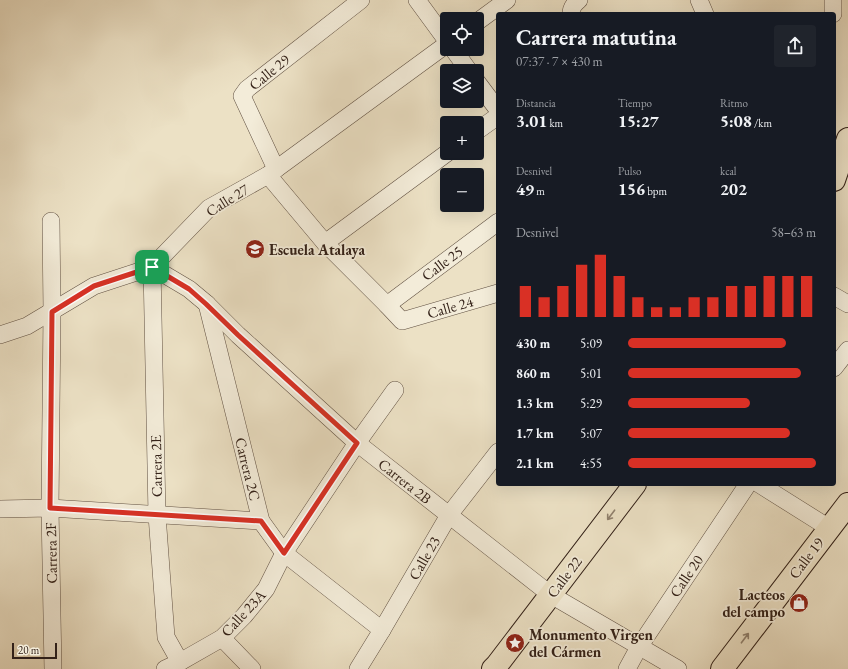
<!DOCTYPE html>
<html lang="es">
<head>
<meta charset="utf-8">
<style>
	body { margin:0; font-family:"EB Garamond",serif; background:#20242c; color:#f1f3f6; height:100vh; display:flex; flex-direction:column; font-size:15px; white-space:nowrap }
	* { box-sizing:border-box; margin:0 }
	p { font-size:13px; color:#9ea1a6 }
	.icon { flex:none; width:22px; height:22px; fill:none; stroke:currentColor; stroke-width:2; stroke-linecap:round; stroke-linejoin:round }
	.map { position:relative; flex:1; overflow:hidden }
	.sheet { position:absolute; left:496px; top:12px; width:340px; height:474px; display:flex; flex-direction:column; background:#171b24; border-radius:4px; box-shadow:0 4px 16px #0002 }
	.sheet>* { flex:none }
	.fabs { position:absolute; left:440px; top:12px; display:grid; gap:8px }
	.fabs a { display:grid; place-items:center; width:44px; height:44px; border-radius:4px; background:#171b24; box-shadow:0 4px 16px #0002; font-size:20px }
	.scale { position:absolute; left:12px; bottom:10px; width:45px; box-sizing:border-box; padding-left:4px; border:2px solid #332118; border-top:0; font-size:11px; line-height:14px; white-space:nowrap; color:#332118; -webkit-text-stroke:3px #f3ecd9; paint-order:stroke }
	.pin { position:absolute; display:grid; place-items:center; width:34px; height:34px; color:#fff; margin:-17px; border-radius:8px; box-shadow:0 2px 6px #0006 }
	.round { display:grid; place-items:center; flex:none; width:42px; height:42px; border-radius:4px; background:#20242c }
	.head { display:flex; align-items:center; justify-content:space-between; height:68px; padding:0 20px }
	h1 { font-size:22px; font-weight:700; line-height:30px }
	.stats { display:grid; grid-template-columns:repeat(3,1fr); gap:6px; height:68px; padding:4px 20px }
	.stats div { display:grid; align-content:center }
	.stats b { font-size:17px; font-weight:700 }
	.stats small { font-size:11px; font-weight:400 }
	.stats p { font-size:11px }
	.chart { height:112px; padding:8px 20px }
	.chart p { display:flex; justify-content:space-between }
	.chart svg { width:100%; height:72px; margin-top:4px; stroke:#d93025; stroke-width:6 }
	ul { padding:0 20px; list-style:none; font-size:13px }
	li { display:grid; grid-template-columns:64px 48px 1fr; align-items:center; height:30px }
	li i { height:10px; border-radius:5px; background:#d93025 }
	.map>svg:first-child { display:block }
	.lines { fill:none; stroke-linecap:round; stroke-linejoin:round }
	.minor-casing { stroke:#615143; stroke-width:18 }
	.major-casing { stroke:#332118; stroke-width:24 }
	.minor { stroke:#f3ecd9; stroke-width:17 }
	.major { stroke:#ece1c5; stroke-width:22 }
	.oneway { stroke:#90816e }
	.route-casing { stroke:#fff; stroke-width:8 }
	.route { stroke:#d93025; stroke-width:5 }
	.labels { text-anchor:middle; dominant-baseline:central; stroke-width:3.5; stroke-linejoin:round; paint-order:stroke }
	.street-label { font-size:15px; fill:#332118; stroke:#f3ecd9 }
	.poi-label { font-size:15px; font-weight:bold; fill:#332118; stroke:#f3ecd9; text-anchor:start }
</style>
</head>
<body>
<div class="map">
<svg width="848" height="669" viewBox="0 0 848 669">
	<rect width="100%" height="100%" fill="#ece1c5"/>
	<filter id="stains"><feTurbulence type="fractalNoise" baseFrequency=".005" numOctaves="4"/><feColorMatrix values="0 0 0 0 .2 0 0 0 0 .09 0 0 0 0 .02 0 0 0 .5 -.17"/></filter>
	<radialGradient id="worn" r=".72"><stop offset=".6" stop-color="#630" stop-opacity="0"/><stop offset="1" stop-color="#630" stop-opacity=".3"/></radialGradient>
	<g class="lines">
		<!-- minor casing -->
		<g class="minor-casing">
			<g id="minor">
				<polyline points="417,0 447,41"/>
				<polyline points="699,0 705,14"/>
				<path d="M571,14c0,-6 4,-11 8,-14"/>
				<polyline points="833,14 833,0"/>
				<polyline points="477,22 507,0"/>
				<polyline points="453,49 469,71"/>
				<polyline points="477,82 498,110"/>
				<polyline points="477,131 498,116"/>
				<polyline points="276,169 242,96 247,89 361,0"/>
				<polyline points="268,175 325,243 387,305 402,321 498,293"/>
				<polyline points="51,221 52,312 50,508 53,669"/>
				<polyline points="325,243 447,153"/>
				<polyline points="152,267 189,289 207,304 238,335 357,443 551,595 678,669"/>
				<polyline points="152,267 157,515 166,637 180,662"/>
				<polyline points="834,296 848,304"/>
				<polyline points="207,304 261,521 284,553 382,630"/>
				<polyline points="387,305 498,222"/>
				<polyline points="0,335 27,326 94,286 152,267 209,208 268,175 447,44"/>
				<polyline points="834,368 848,350"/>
				<polyline points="759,484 829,528"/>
				<polyline points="0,509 50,508 261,521"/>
				<polyline points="222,638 252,669"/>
				<polyline points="165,669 180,662 222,638 244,616 266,589 284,553 357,443 395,390"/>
				<polyline points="358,669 382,630 449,515 498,452"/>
				<polyline points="627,669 639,647 748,484"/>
			</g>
		</g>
		<!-- major casing -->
		<g class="major-casing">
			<g id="major">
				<polyline points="834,180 848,139"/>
				<polyline points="493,669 497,665 635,484"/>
				<polyline points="722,669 848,504"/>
			</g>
		</g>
		<!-- minor -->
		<use href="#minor" class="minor"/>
		<!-- major -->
		<use href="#major" class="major"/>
	</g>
	<!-- one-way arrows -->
	<defs><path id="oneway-shaft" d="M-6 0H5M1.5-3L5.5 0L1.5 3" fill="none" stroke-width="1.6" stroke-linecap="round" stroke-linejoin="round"/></defs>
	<g class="oneway">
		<use href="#oneway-shaft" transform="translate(611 515) rotate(127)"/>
		<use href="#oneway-shaft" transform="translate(745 638) rotate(-53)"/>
	</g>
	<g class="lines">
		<!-- route casing -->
		<g class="route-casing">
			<polygon id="route" points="152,267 189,289 206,304 238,335 357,443 284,553 261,521 50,508 52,312 94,286"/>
		</g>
		<!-- route -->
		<use href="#route" class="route"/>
	</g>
	<!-- icons -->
	<defs>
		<g id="school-disc" transform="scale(1)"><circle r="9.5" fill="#8f2418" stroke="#f3ecd9"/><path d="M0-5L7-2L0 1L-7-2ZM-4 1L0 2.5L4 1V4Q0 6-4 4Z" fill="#fff"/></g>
		<g id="shop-disc" transform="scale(1)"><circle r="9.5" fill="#8f2418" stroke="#f3ecd9"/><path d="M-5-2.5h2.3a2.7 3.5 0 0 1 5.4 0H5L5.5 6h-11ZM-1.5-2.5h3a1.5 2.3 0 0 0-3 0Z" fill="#fff"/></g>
		<g id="sight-disc" transform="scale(1)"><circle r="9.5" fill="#8f2418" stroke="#f3ecd9"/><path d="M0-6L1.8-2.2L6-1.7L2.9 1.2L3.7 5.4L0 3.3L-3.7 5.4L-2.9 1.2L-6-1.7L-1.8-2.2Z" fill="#fff"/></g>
	</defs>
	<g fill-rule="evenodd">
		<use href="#school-disc" x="255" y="249"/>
		<use href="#shop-disc" x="799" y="603"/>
		<use href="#sight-disc" x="515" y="643"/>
	</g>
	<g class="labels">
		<!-- street labels -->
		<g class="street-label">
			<text transform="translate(269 72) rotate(-39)">Calle 29</text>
			<text transform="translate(227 200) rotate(-32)">Calle 27</text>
			<text transform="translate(442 263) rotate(-37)">Calle 25</text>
			<text transform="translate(450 307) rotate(-16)">Calle 24</text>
			<text transform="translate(156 466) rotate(-91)">Carrera 2E</text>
			<text transform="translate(248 469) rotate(76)">Carrera 2C</text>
			<text transform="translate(405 481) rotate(38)">Carrera 2B</text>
			<text transform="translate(51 553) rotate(-91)">Carrera 2F</text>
			<text transform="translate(424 558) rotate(-60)">Calle 23</text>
			<text transform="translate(806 558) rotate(-53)">Calle 19</text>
			<text transform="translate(686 576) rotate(-56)">Calle 20</text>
			<text transform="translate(564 577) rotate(-53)">Calle 22</text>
			<text transform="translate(243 613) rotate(-47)">Calle 23A</text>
		</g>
		<!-- poi labels -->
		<g class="poi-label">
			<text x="269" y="249">Escuela Atalaya</text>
			<text x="785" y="594" text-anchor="end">Lacteos<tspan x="785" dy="17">del campo</tspan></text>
			<text x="529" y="634">Monumento Virgen<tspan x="529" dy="17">del Cármen</tspan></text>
		</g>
	</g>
	<rect width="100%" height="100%" filter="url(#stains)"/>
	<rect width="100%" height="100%" fill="url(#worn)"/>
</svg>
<div class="fabs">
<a><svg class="icon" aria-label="locate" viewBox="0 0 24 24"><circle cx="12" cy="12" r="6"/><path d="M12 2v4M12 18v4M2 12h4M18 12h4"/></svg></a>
<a><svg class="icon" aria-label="layers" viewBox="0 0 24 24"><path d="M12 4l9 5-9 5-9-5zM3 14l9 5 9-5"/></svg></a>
<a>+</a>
<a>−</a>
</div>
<div class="scale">20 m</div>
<div class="pin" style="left:152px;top:267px;background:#1e9e55"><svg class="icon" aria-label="arrive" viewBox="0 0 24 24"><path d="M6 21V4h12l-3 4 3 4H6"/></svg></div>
<section class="sheet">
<div class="head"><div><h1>Carrera matutina</h1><p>07:37 · 7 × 430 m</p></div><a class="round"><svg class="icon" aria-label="share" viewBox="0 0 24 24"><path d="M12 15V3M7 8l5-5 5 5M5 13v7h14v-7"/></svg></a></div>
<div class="stats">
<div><p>Distancia</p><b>3.01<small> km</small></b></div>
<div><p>Tiempo</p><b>15:27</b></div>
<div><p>Ritmo</p><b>5:08<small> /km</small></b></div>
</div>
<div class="stats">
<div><p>Desnivel</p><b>49<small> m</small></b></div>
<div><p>Pulso</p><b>156<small> bpm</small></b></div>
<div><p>kcal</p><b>202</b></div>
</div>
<div class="chart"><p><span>Desnivel</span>58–63 m</p>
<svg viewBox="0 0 160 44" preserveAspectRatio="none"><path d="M5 44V25M15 44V32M25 44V25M35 44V12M45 44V6M55 44V19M65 44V32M75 44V38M85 44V38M95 44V32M105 44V32M115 44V25M125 44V25M135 44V19M145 44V19M155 44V19"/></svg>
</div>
<ul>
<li><b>430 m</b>5:09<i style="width:84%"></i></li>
<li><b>860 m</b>5:01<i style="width:92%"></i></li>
<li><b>1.3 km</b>5:29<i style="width:65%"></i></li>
<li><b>1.7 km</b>5:07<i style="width:86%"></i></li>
<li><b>2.1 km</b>4:55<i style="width:100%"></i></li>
</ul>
</section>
</div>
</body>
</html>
